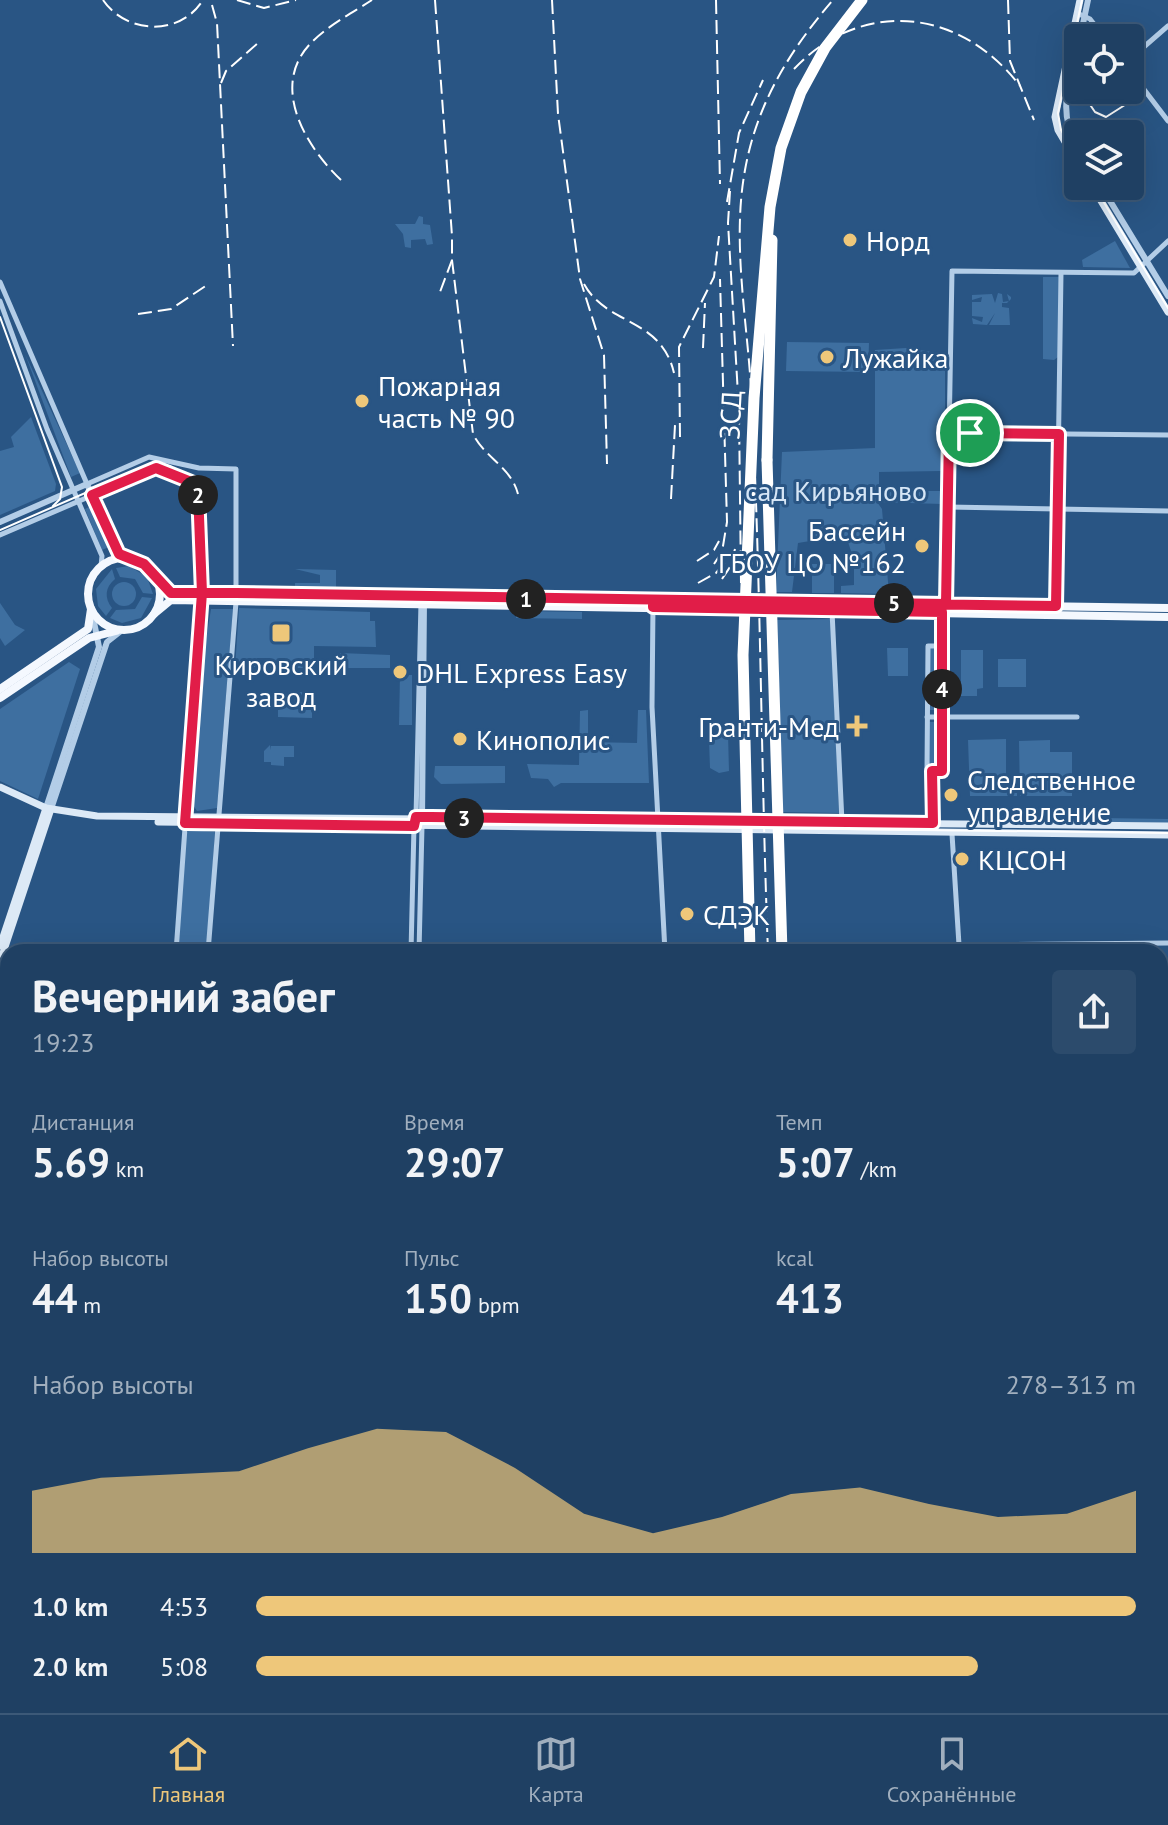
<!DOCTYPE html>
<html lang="ru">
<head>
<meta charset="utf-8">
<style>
	body { margin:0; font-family:"PT Sans",sans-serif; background:#2c4b6c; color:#f1f3f6; height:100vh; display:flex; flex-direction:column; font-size:30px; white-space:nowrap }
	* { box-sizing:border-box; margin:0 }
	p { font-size:26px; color:#a1afbe }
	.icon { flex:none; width:44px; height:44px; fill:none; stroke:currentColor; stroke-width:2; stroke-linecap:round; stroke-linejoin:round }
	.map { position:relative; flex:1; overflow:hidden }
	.drawer { position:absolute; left:0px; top:944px; width:1168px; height:770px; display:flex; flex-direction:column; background:#1f4063; border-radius:24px 24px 0 0; box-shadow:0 8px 32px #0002,0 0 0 2px #3c5978 }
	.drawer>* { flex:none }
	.tools { position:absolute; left:1064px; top:24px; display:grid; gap:16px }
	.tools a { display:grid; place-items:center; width:80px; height:80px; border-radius:8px; background:#1f4063; box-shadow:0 8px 32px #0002,0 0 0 2px #3c5978; font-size:40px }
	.pin { position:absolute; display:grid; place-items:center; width:68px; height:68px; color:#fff; margin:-34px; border:4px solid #fff; border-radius:50%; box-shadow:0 2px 8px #0007 }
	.km { position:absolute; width:40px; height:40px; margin:-20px; border-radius:50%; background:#222; color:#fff; font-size:22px; line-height:40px; text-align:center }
	.round { display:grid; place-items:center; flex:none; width:84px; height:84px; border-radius:8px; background:#2c4b6c }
	.summary { display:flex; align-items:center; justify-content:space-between; height:136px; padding:0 32px }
	h1 { font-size:44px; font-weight:800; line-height:60px }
	.figures { display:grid; grid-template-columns:repeat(3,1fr); gap:12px; height:136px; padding:8px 32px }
	.figures div { display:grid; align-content:center }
	.figures b { font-size:40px; font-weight:800 }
	.figures small { font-size:22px; font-weight:400 }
	.figures p { font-size:22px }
	.chart { height:224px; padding:16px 32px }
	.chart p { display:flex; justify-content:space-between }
	.chart svg { width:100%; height:144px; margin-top:8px; fill:#eec77a; opacity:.7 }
	ul { padding:0 32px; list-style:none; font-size:26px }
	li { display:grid; grid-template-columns:128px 96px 1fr; align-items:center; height:60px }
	li i { height:20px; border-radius:10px; background:#eec77a }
	.tabs { display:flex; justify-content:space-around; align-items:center; height:112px; border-top:2px solid #3c5978; background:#1f4063; font-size:22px; color:#a1afbe }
	.tabs a { display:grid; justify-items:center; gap:4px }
	.tabs .current { color:#eec77a }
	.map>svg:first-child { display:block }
	.green { fill:#3e6fa0 }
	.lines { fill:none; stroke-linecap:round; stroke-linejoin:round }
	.minor { stroke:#b3cde7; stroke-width:5 }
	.tertiary { stroke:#b3cde7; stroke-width:6 }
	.secondary { stroke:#dce9f6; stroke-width:7 }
	.primary { stroke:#f4f8fe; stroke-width:8 }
	.motorway { stroke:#fff; stroke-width:11 }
	.tram { stroke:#fff; stroke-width:2 }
	.rail { stroke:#fff; stroke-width:2; stroke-dasharray:14 6; stroke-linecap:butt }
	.motorway-bridge { stroke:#fff; stroke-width:11 }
	.route-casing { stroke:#fff; stroke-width:16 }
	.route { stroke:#e11d48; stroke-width:10 }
	.poi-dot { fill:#eec77a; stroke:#295584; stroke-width:3 }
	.labels { text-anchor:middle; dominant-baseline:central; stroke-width:6; stroke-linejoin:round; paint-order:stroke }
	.poi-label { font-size:28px; fill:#fff; stroke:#295584; text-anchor:start }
	.street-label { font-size:28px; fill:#fff; stroke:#295584 }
	.park-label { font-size:28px; fill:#d6e6f6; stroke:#295584 }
</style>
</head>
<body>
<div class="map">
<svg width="1168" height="1713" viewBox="0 0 1168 1713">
	<rect width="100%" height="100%" fill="#295584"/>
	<!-- green -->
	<g class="green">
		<polygon points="419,216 423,217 423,224 430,225 433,244 427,245 425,239 411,240 411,248 405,247 403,234 395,224 415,224"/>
		<polygon points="1115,241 1130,268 1083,267 1082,260"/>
		<polygon points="1043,277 1059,277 1058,357 1054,360 1043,359"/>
		<polygon points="998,293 1002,294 1003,302 1009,301 1007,294 1011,297 1011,299 1007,303 1002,303 1002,307 1009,308 1010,325 989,325 995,313 987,325 973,324 972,318 982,322 983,317 972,316 972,302 981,302 982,297 972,300 972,295 992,294 995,303"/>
		<polygon points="787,342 869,343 868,372 786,371"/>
		<polygon points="906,348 945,354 945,475 941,471 879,472 879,491 942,491 942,504 877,502 882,509 889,594 841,593 841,586 854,585 854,560 848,542 828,538 798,543 792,592 776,592 782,452 875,448 875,350"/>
		<polygon points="25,354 80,473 71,477"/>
		<polygon points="31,417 56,484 55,491 0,515 0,451 14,447 11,437"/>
		<polygon points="93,505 111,546 102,550 85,509"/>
		<rect x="812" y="564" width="22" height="29"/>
		<polygon points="129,566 147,577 153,594 143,593 135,579 120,577 116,568"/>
		<path d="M112,569l3,10c-10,8 -11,19 -3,29l-6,8 -8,-10 -2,-17z"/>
		<polygon points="295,569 336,570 336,588 295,587 295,583 320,583 320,575"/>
		<circle cx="124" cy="594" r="12"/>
		<polygon points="142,597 152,598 141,618 122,623 110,618 116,610 135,609"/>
		<polygon points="0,603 15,625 25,630 5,646 0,638"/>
		<polygon points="239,608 370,612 370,621 375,621 376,647 314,646 314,668 270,668 270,658 257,658 256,667 235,668"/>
		<polygon points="211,609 233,609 217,808 197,811 193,805 204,653"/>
		<polygon points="516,611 582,612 582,619 516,618"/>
		<polygon points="831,619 839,813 783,812 777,620"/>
		<polygon points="887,648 908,648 908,676 888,676"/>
		<polygon points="930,648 941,649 940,710 929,710"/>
		<polygon points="961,650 983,650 983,688 977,689 977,696 961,696"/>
		<polygon points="340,653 390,655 390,668 340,668"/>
		<rect x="998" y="659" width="28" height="28"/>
		<polygon points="69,662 80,669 38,799 0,781 0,709"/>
		<polygon points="400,675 412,675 412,725 399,725"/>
		<polygon points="295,692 312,692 312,718 278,717 278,702 294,702"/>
		<polygon points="588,710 588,742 637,743 638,710 646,710 649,783 561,783 554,787 548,779 531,778 527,764 579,765 580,711"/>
		<polygon points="929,722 940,722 939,768 928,768"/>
		<polygon points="715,734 728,734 729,771 719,773 710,768 709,740"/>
		<polygon points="1006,739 1006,789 1017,790 1017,796 970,796 968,740"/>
		<polygon points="1050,740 1050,752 1072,752 1072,796 1020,796 1019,741"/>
		<polygon points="270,745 271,750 271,746 294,746 294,757 284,757 284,766 271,765 271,762 264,762 264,751"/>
		<polygon points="435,766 505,766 505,783 441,784 434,777"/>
		<polygon points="974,816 1168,819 1168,823 974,821"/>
		<polygon points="190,830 215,832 207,952 178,952 186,833"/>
		<polygon points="0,1325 8,1327 8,1374 0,1398"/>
	</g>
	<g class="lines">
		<!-- minor -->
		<g class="minor">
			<polyline points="1077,13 1090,19 1105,38"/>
			<polyline points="1130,59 1168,26"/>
			<polyline points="1130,71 1168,121"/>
			<polyline points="0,282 87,484 149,457 199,468 236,469 236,593"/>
			<polyline points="0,301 47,429 102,556 101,566"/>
			<polyline points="949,433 1168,435"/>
			<polyline points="948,507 1168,511"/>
			<polyline points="0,535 156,468 170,470 197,488 202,593 176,952"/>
			<polyline points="946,604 952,271 1134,273 1168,241"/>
			<polyline points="653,605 652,707 665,952"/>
			<polyline points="1056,606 1061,273"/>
			<polyline points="832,611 842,822"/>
			<polyline points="942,613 942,771 927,771 928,646 942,646"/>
			<polyline points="927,717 1077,717"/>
			<polyline points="932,771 933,823"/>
			<polyline points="416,817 421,602"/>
			<polyline points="952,834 959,945 1168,943"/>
			<polyline points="208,952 236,602"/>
			<polyline points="411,952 414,826"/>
			<polyline points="419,952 422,826"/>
			<polyline points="0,990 8,992"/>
			<polyline points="0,996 8,997"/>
			<polyline points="0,1225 8,1225"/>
			<polyline points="0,1229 8,1229"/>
			<polyline points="0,1295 8,1271"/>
			<polyline points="0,1310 8,1285"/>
		</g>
		<!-- tertiary -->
		<g class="tertiary">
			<polyline points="1080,38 1088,0"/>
			<path d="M1078,47c-8,38 -22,64 0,100"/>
			<polyline points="1101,186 1168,296"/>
			<polyline points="0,522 87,484 117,552 123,558"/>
			<polyline points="46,808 99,647 92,612"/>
			<polyline points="51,809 107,642 121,631"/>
			<polyline points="422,821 424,600"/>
		</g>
		<!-- secondary -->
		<g class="secondary">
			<polyline points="1078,164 1058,130 1055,117 1080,0"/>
			<polyline points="1092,186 1168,312"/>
			<polyline points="0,787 46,808 97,816 1168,826"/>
			<polyline points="158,822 1168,835"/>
			<polyline points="0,946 46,808"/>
			<polyline points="0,962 51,809"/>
		</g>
		<!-- primary -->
		<g class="primary">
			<circle cx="124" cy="594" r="36"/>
			<polyline points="158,583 171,593 1168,608"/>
			<polyline points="154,614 171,600 1168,617"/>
			<polyline points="0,689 88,629 91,609"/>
			<polyline points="0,698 89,638 116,631"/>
			<polyline points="1013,1706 1031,1713"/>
			<polyline points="1042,1706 1052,1713"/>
			<polyline points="1052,1706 1059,1713"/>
			<polyline points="651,1713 665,1706"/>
			<polyline points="677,1713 689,1706"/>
			<polyline points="762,1713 768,1706"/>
			<polyline points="802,1713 819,1706"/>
			<polyline points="850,1713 877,1706"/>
		</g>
		<!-- motorway -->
		<g class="motorway">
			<polyline points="767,460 772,240"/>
			<polyline points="724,1713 732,1706"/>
			<polyline points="741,1713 748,1706"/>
		</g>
		<!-- tram -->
		<g class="tram">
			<polyline points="1080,90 1095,112 1106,117 1128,103 1130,89"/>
			<polyline points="1078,159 1061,130 1058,113 1082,0"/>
			<polyline points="1094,186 1168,308"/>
			<polyline points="0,317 62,487 60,499 53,506"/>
			<polyline points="0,530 152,464 170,466 198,483 205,600 190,808 192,816 200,821 1168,833"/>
		</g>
		<!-- rail -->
		<g class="rail">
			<path d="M103,0c23,34 77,37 100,0"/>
			<polyline points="237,0 264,8 296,0"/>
			<polyline points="435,0 452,236 452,260 440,292"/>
			<polyline points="552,0 558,114 580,279 604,355 607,464"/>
			<polyline points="716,0 720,184"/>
			<polyline points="1008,0 1010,61 1034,120"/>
			<polyline points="212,5 217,23 233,346"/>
			<path d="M794,69c65,-69 164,-64 226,17"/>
			<polyline points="221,83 226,71 258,43"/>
			<path d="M341,180c-35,-33 -72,-94 -30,-137 16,-17 41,-30 61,-43"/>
			<polyline points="730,191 728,223 739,412 741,583"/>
			<polyline points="727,202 739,133 763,80"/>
			<path d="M452,260l21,174c12,24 38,33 45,60"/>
			<path d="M584,284c23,42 77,33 90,89"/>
			<polyline points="138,314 171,309 207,285"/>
			<polyline points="703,348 705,303"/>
			<polyline points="680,437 679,347 714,277 719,236"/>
			<polyline points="671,499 675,425"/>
			<polyline points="697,561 714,550 719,541"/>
			<polyline points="714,564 722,552 727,522 720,279"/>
			<polyline points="722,579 730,567 735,549"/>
			<polyline points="698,583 716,573 726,561"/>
			<path d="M768,952c-7,-182 -7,-364 -16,-546 -3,-77 -21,-160 -7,-236 12,-67 45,-120 88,-170"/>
			<polyline points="1160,1455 1168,1455"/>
			<polyline points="1160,1480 1168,1477"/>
			<polyline points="0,1573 8,1569"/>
			<polyline points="0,1590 8,1586"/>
			<polyline points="0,1614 4,1613"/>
			<polyline points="1134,1706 1138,1713"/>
			<polyline points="554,1713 571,1706"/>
			<polyline points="591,1713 609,1706"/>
		</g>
		<!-- motorway-bridge -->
		<g class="motorway-bridge">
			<polyline points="767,460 782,952"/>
			<polyline points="750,952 743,655 754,398 770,207 781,148 801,92 825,48 862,0"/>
		</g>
	</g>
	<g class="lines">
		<!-- route casing -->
		<g class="route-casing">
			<path id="route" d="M970,433h-21l-3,171 -710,-11c-22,0 -44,0 -65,0l-27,-29 -25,-10 -27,-59 64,-27 35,14 7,9 4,102 -17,230 229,3 2,-9h15l502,6 -1,-52h10v-159l-289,-5v-7c134,3 269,4 403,6l3,-172 -89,-1"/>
		</g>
		<!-- route -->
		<use href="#route" class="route"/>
	</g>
	<!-- markers -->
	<g class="poi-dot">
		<circle cx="850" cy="240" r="8"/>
		<circle cx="827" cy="357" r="8"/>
		<circle cx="362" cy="401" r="8"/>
		<circle cx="922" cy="546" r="8"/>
		<rect x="271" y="623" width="20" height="20" rx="4"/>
		<circle cx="400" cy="672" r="8"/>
		<path d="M853 714h8v8h8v8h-8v8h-8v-8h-8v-8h8z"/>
		<circle cx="460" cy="739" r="8"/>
		<circle cx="951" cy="795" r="8"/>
		<circle cx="962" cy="859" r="8"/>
		<circle cx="687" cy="914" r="8"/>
	</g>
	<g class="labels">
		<!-- poi labels -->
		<g class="poi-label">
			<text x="866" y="240">Норд</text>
			<text x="843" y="357">Лужайка</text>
			<text x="378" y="385">Пожарная<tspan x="378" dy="32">часть № 90</tspan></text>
			<text x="906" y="530" text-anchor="end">Бассейн<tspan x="906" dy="32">ГБОУ ЦО №162</tspan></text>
			<text x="281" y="664" text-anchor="middle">Кировский<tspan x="281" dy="32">завод</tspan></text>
			<text x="416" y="672">DHL Express Easy</text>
			<text x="839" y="726" text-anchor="end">Гранти-Мед</text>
			<text x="476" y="739">Кинополис</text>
			<text x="967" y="779">Следственное<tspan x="967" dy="32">управление</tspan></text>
			<text x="978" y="859">КЦСОН</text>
			<text x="703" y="914">СДЭК</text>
		</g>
		<!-- street labels -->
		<g class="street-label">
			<text transform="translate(730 415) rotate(-87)">ЗСД</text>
		</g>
		<!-- park labels -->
		<g class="park-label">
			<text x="836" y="490">сад Кирьяново</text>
		</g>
	</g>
</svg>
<div class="tools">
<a><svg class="icon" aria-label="locate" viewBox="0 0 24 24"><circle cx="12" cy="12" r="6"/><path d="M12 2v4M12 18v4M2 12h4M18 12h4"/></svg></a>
<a><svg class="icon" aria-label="layers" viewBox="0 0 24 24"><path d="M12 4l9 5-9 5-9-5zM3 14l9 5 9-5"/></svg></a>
</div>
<div class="pin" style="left:970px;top:433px;background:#1e9e55"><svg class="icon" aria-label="arrive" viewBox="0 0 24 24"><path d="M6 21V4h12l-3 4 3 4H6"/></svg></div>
<b class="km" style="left:526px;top:599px">1</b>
<b class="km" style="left:198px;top:495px">2</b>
<b class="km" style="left:464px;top:818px">3</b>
<b class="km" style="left:942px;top:689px">4</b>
<b class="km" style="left:894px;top:603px">5</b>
<section class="drawer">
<div class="summary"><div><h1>Вечерний забег</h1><p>19:23</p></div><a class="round"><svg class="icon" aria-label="share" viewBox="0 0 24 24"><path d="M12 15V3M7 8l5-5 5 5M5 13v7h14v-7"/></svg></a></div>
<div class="figures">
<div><p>Дистанция</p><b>5.69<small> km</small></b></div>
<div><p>Время</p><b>29:07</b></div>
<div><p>Темп</p><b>5:07<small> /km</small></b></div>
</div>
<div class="figures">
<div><p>Набор высоты</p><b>44<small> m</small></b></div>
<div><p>Пульс</p><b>150<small> bpm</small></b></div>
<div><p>kcal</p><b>413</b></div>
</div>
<div class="chart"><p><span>Набор высоты</span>278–313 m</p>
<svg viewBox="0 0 160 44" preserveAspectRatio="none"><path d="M0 44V25L10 21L20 20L30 19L40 12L50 6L60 7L70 18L80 32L90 38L100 33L110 26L120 24L130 29L140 33L150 32L160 25V44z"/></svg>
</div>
<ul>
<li><b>1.0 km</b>4:53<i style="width:100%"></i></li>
<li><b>2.0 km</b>5:08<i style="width:82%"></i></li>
</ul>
</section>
</div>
<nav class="tabs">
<a class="current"><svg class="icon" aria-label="home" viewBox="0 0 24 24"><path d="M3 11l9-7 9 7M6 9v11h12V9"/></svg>Главная</a>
<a><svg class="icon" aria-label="map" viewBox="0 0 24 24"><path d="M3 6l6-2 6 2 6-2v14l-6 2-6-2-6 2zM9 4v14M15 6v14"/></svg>Карта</a>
<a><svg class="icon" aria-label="saved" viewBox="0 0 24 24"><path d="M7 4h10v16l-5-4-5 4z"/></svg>Сохранённые</a>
</nav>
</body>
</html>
